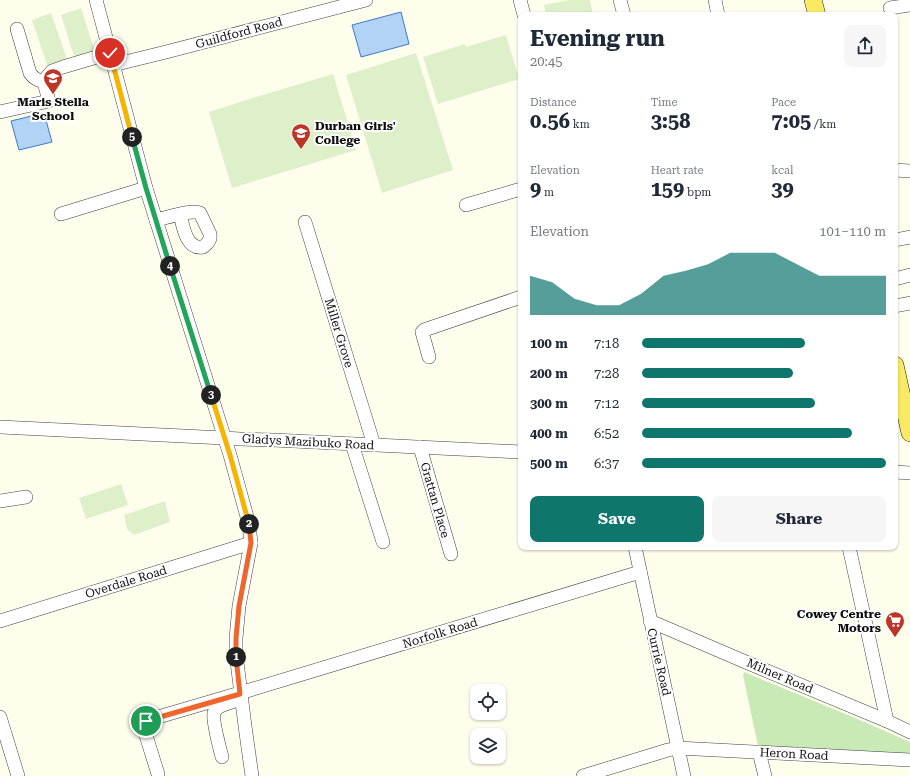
<!DOCTYPE html>
<html lang="en">
<head>
<meta charset="utf-8">
<style>
	body { margin:0; font-family:"Roboto Serif",serif; background:#f6f6f7; color:#1f2937; height:100vh; display:flex; flex-direction:column; font-size:15px; white-space:nowrap }
	* { box-sizing:border-box; margin:0 }
	p { font-size:13px; color:#747a83 }
	.icon { flex:none; width:22px; height:22px; fill:none; stroke:currentColor; stroke-width:2; stroke-linecap:round; stroke-linejoin:round }
	.map { position:relative; flex:1; overflow:hidden }
	.side { position:absolute; left:518px; top:12px; width:380px; height:538px; display:flex; flex-direction:column; background:#fff; border-radius:8px; box-shadow:0 1px 3px #0004 }
	.side>* { flex:none }
	.fabs { position:absolute; left:470px; top:684px; display:grid; gap:8px }
	.fabs a { display:grid; place-items:center; width:36px; height:36px; border-radius:8px; background:#fff; box-shadow:0 1px 3px #0004; font-size:20px }
	.pin { position:absolute; display:grid; place-items:center; width:34px; height:34px; color:#fff; margin:-17px; border:2px solid #fff; border-radius:50%; box-shadow:0 1px 4px #0007 }
	.km { position:absolute; width:20px; height:20px; margin:-10px; border-radius:50%; background:#222; color:#fff; font-size:11px; line-height:20px; text-align:center }
	.round { display:grid; place-items:center; flex:none; width:42px; height:42px; border-radius:8px; background:#f6f6f7 }
	.overview { display:flex; align-items:center; justify-content:space-between; height:68px; padding:0 12px }
	h1 { font-size:22px; font-weight:700; line-height:30px }
	.metrics { display:grid; grid-template-columns:repeat(3,1fr); gap:6px; height:68px; padding:4px 12px }
	.metrics div { display:grid; align-content:center }
	.metrics b { font-size:20px; font-weight:700 }
	.metrics small { font-size:11px; font-weight:400 }
	.metrics p { font-size:11px }
	.chart { height:112px; padding:8px 12px }
	.chart p { display:flex; justify-content:space-between }
	.chart svg { width:100%; height:72px; margin-top:4px; fill:#0f766e; opacity:.7 }
	.button { display:flex; gap:8px; margin-top:auto; padding:8px 12px }
	.button a { flex:1; height:46px; border-radius:8px; background:#0f766e; color:#fff; font-size:16px; font-weight:700; line-height:46px; text-align:center }
	.button a+a { background:#f6f6f7; color:#1f2937 }
	ul { padding:0 12px; list-style:none; font-size:13px }
	li { display:grid; grid-template-columns:64px 48px 1fr; align-items:center; height:30px }
	li i { height:10px; border-radius:5px; background:#0f766e }
	.map>svg:first-child { display:block }
	.green { fill:#c9e9b7 }
	.pitch { fill:#ddf0c9 }
	.water { fill:#b2d2f6; stroke:#397ccc }
	.lines { fill:none; stroke-linecap:round; stroke-linejoin:round }
	.minor-casing { stroke:#404040; stroke-width:14 }
	.major-casing { stroke:#1e1e1e; stroke-width:18 }
	.minor { stroke:#fff; stroke-width:13 }
	.major { stroke:#f8ea64; stroke-width:17 }
	.split-1-casing { stroke:#fff; stroke-width:8 }
	.split-2-casing { stroke:#fff; stroke-width:8 }
	.split-3-casing { stroke:#fff; stroke-width:8 }
	.split-4-casing { stroke:#fff; stroke-width:8 }
	.split-5-casing { stroke:#fff; stroke-width:8 }
	.split-6-casing { stroke:#fff; stroke-width:8 }
	.split-1 { stroke:#f0652b; stroke-width:5 }
	.split-2 { stroke:#f0652b; stroke-width:5 }
	.split-3 { stroke:#f5b400; stroke-width:5 }
	.split-4 { stroke:#22a559; stroke-width:5 }
	.split-5 { stroke:#22a559; stroke-width:5 }
	.split-6 { stroke:#f5b400; stroke-width:5 }
	.labels { text-anchor:middle; dominant-baseline:central; stroke-width:4; stroke-linejoin:round; paint-order:stroke }
	.street-label { font-size:12px; fill:#0d0d0d; stroke:#fff }
	.poi-label { font-size:12px; font-weight:bold; fill:#0d0d0d; stroke:#fff }
</style>
</head>
<body>
<div class="map">
<svg width="910" height="776" viewBox="0 0 910 776">
	<rect width="100%" height="100%" fill="#fffeed"/>
	<!-- green -->
	<polygon class="green" points="744,672 855,718 910,742 910,756 758,746 743,675"/>
	<!-- pitch -->
	<g class="pitch">
		<polygon points="569,0 590,0 593,15 546,15 544,5"/>
		<polygon points="81,8 95,52 75,59 61,15"/>
		<polygon points="51,13 68,62 48,68 32,20"/>
		<polygon points="506,35 519,79 438,104 423,57 465,44 466,47"/>
		<polygon points="416,53 453,170 382,193 346,75"/>
		<polygon points="333,74 356,150 232,188 209,112 256,97"/>
		<polygon points="121,484 128,505 86,519 79,498"/>
		<polygon points="165,501 170,522 134,535 127,529 124,515"/>
	</g>
	<!-- water -->
	<g class="water">
		<polygon points="401,12 409,44 361,57 352,25"/>
		<polygon points="44,113 52,142 19,150 11,121"/>
	</g>
	<g class="lines">
		<!-- minor casing -->
		<g class="minor-casing">
			<g id="minor">
				<polyline points="96,0 146,188 230,455 249,524 251,543 239,606 236,638 236,654 245,726 252,776"/>
				<polyline points="520,0 524,15"/>
				<polyline points="620,0 624,15"/>
				<polyline points="715,0 718,15"/>
				<polyline points="890,8 910,5"/>
				<path d="M17,29l13,44c4,6 8,7 14,9"/>
				<polyline points="113,65 166,52 366,0"/>
				<polyline points="0,112 49,101 44,82 46,78 52,71 63,67 110,53"/>
				<polyline points="895,170 910,171"/>
				<polyline points="466,205 521,189"/>
				<polyline points="61,214 146,188"/>
				<path d="M156,220c10,-2 36,-11 44,-7l10,21c1,6 -2,9 -7,13 -17,3 -20,-21 -23,-33"/>
				<polyline points="305,222 374,445"/>
				<polyline points="895,240 910,237"/>
				<polyline points="895,279 910,275"/>
				<polyline points="895,306 910,303"/>
				<polyline points="429,357 422,332 424,330 521,297"/>
				<polyline points="0,427 224,438 240,439 273,440 521,452"/>
				<polyline points="352,444 383,542"/>
				<polyline points="420,447 451,554"/>
				<polyline points="895,472 910,473"/>
				<polyline points="0,501 26,497"/>
				<polyline points="635,547 684,776"/>
				<polyline points="849,547 887,721"/>
				<polyline points="0,621 251,543"/>
				<polyline points="650,621 748,663 887,721 910,732"/>
				<polyline points="0,717 18,776"/>
				<polyline points="759,752 765,776"/>
				<path d="M222,757c-2,-8 -10,-37 -8,-44 2,-7 11,-9 18,-11"/>
				<path d="M158,774l-14,-45c-1,-4 0,-7 4,-9l92,-27 400,-121"/>
				<polyline points="583,776 668,750 678,748 910,760"/>
			</g>
		</g>
		<!-- major casing -->
		<g class="major-casing">
			<g id="major">
				<polyline points="813,0 817,15"/>
				<polyline points="895,365 910,433"/>
			</g>
		</g>
		<!-- minor -->
		<use href="#minor" class="minor"/>
		<!-- major -->
		<use href="#major" class="major"/>
	</g>
	<g class="lines">
		<!-- split-1 casing -->
		<g class="split-1-casing">
			<polyline id="split-1" points="146,721 240,694 236,657"/>
		</g>
		<!-- split-2 casing -->
		<g class="split-2-casing">
			<polyline id="split-2" points="236,657 236,638 239,606 251,543 249,524"/>
		</g>
		<!-- split-3 casing -->
		<g class="split-3-casing">
			<polyline id="split-3" points="211,395 230,455 249,524"/>
		</g>
		<!-- split-4 casing -->
		<g class="split-4-casing">
			<polyline id="split-4" points="170,266 211,395"/>
		</g>
		<!-- split-5 casing -->
		<g class="split-5-casing">
			<polyline id="split-5" points="132,137 146,188 170,266"/>
		</g>
		<!-- split-6 casing -->
		<g class="split-6-casing">
			<polyline id="split-6" points="110,53 132,137"/>
		</g>
		<!-- split-1 -->
		<use href="#split-1" class="split-1"/>
		<!-- split-2 -->
		<use href="#split-2" class="split-2"/>
		<!-- split-3 -->
		<use href="#split-3" class="split-3"/>
		<!-- split-4 -->
		<use href="#split-4" class="split-4"/>
		<!-- split-5 -->
		<use href="#split-5" class="split-5"/>
		<!-- split-6 -->
		<use href="#split-6" class="split-6"/>
	</g>
	<!-- icons -->
	<defs>
		<g id="school-pin" transform="scale(1)"><path d="M0 17L-7.5 6A9.5 9.5 0 1 1 7.5 6Z" fill="#bc3526" stroke="#fff"/><path d="M0-5L7-2L0 1L-7-2ZM-4 1L0 2.5L4 1V4Q0 6-4 4Z" fill="#fff"/></g>
		<g id="supermarket-pin" transform="scale(1)"><path d="M0 17L-7.5 6A9.5 9.5 0 1 1 7.5 6Z" fill="#bc3526" stroke="#fff"/><path d="M-6-5.5h2.5l.6 2H6L4.5 2H-2.5L-4.4-4H-6ZM-1.5 3.2a1.3 1.3 0 1 0 .1 0ZM3 3.2a1.3 1.3 0 1 0 .1 0Z" fill="#fff"/></g>
	</defs>
	<g fill-rule="evenodd">
		<use href="#school-pin" x="53" y="78"/>
		<use href="#school-pin" x="301" y="133"/>
		<use href="#supermarket-pin" x="895" y="621"/>
	</g>
	<g class="labels">
		<!-- street labels -->
		<g class="street-label">
			<text transform="translate(239 33) rotate(-15)">Guildford Road</text>
			<text transform="translate(339 333) rotate(73)">Miller Grove</text>
			<text transform="translate(308 442) rotate(3)">Gladys Mazibuko Road</text>
			<text transform="translate(435 500) rotate(74)">Grattan Place</text>
			<text transform="translate(126 582) rotate(-17)">Overdale Road</text>
			<text transform="translate(440 633) rotate(-17)">Norfolk Road</text>
			<text transform="translate(659 662) rotate(77)">Currie Road</text>
			<text transform="translate(780 676) rotate(23)">Milner Road</text>
			<text transform="translate(794 754) rotate(3)">Heron Road</text>
		</g>
		<!-- poi labels -->
		<g class="poi-label">
			<text x="53" y="102">Maris Stella<tspan x="53" dy="14">School</tspan></text>
			<text x="315" y="126" text-anchor="start">Durban Girls'<tspan x="315" dy="14">College</tspan></text>
			<text x="881" y="614" text-anchor="end">Cowey Centre<tspan x="881" dy="14">Motors</tspan></text>
		</g>
	</g>
</svg>
<div class="fabs">
<a><svg class="icon" aria-label="locate" viewBox="0 0 24 24"><circle cx="12" cy="12" r="6"/><path d="M12 2v4M12 18v4M2 12h4M18 12h4"/></svg></a>
<a><svg class="icon" aria-label="layers" viewBox="0 0 24 24"><path d="M12 4l9 5-9 5-9-5zM3 14l9 5 9-5"/></svg></a>
</div>
<div class="pin" style="left:146px;top:721px;background:#1e9e55"><svg class="icon" aria-label="arrive" viewBox="0 0 24 24"><path d="M6 21V4h12l-3 4 3 4H6"/></svg></div>
<div class="pin" style="left:110px;top:53px;background:#d93025"><svg class="icon" aria-label="check" viewBox="0 0 24 24"><path d="M5 12l5 5 9-10"/></svg></div>
<b class="km" style="left:236px;top:657px">1</b>
<b class="km" style="left:249px;top:524px">2</b>
<b class="km" style="left:211px;top:395px">3</b>
<b class="km" style="left:170px;top:266px">4</b>
<b class="km" style="left:132px;top:137px">5</b>
<section class="side">
<div class="overview"><div><h1>Evening run</h1><p>20:45</p></div><a class="round"><svg class="icon" aria-label="share" viewBox="0 0 24 24"><path d="M12 15V3M7 8l5-5 5 5M5 13v7h14v-7"/></svg></a></div>
<div class="metrics">
<div><p>Distance</p><b>0.56<small> km</small></b></div>
<div><p>Time</p><b>3:58</b></div>
<div><p>Pace</p><b>7:05<small> /km</small></b></div>
</div>
<div class="metrics">
<div><p>Elevation</p><b>9<small> m</small></b></div>
<div><p>Heart rate</p><b>159<small> bpm</small></b></div>
<div><p>kcal</p><b>39</b></div>
</div>
<div class="chart"><p><span>Elevation</span>101–110 m</p>
<svg viewBox="0 0 160 44" preserveAspectRatio="none"><path d="M0 44V20L10 24L20 34L30 38L40 38L50 31L60 20L70 17L80 13L90 6L100 6L110 6L120 13L130 20L140 20L150 20L160 20V44z"/></svg>
</div>
<ul>
<li><b>100 m</b>7:18<i style="width:67%"></i></li>
<li><b>200 m</b>7:28<i style="width:62%"></i></li>
<li><b>300 m</b>7:12<i style="width:71%"></i></li>
<li><b>400 m</b>6:52<i style="width:86%"></i></li>
<li><b>500 m</b>6:37<i style="width:100%"></i></li>
</ul>
<div class="button"><a>Save</a><a>Share</a></div>
</section>
</div>
</body>
</html>
